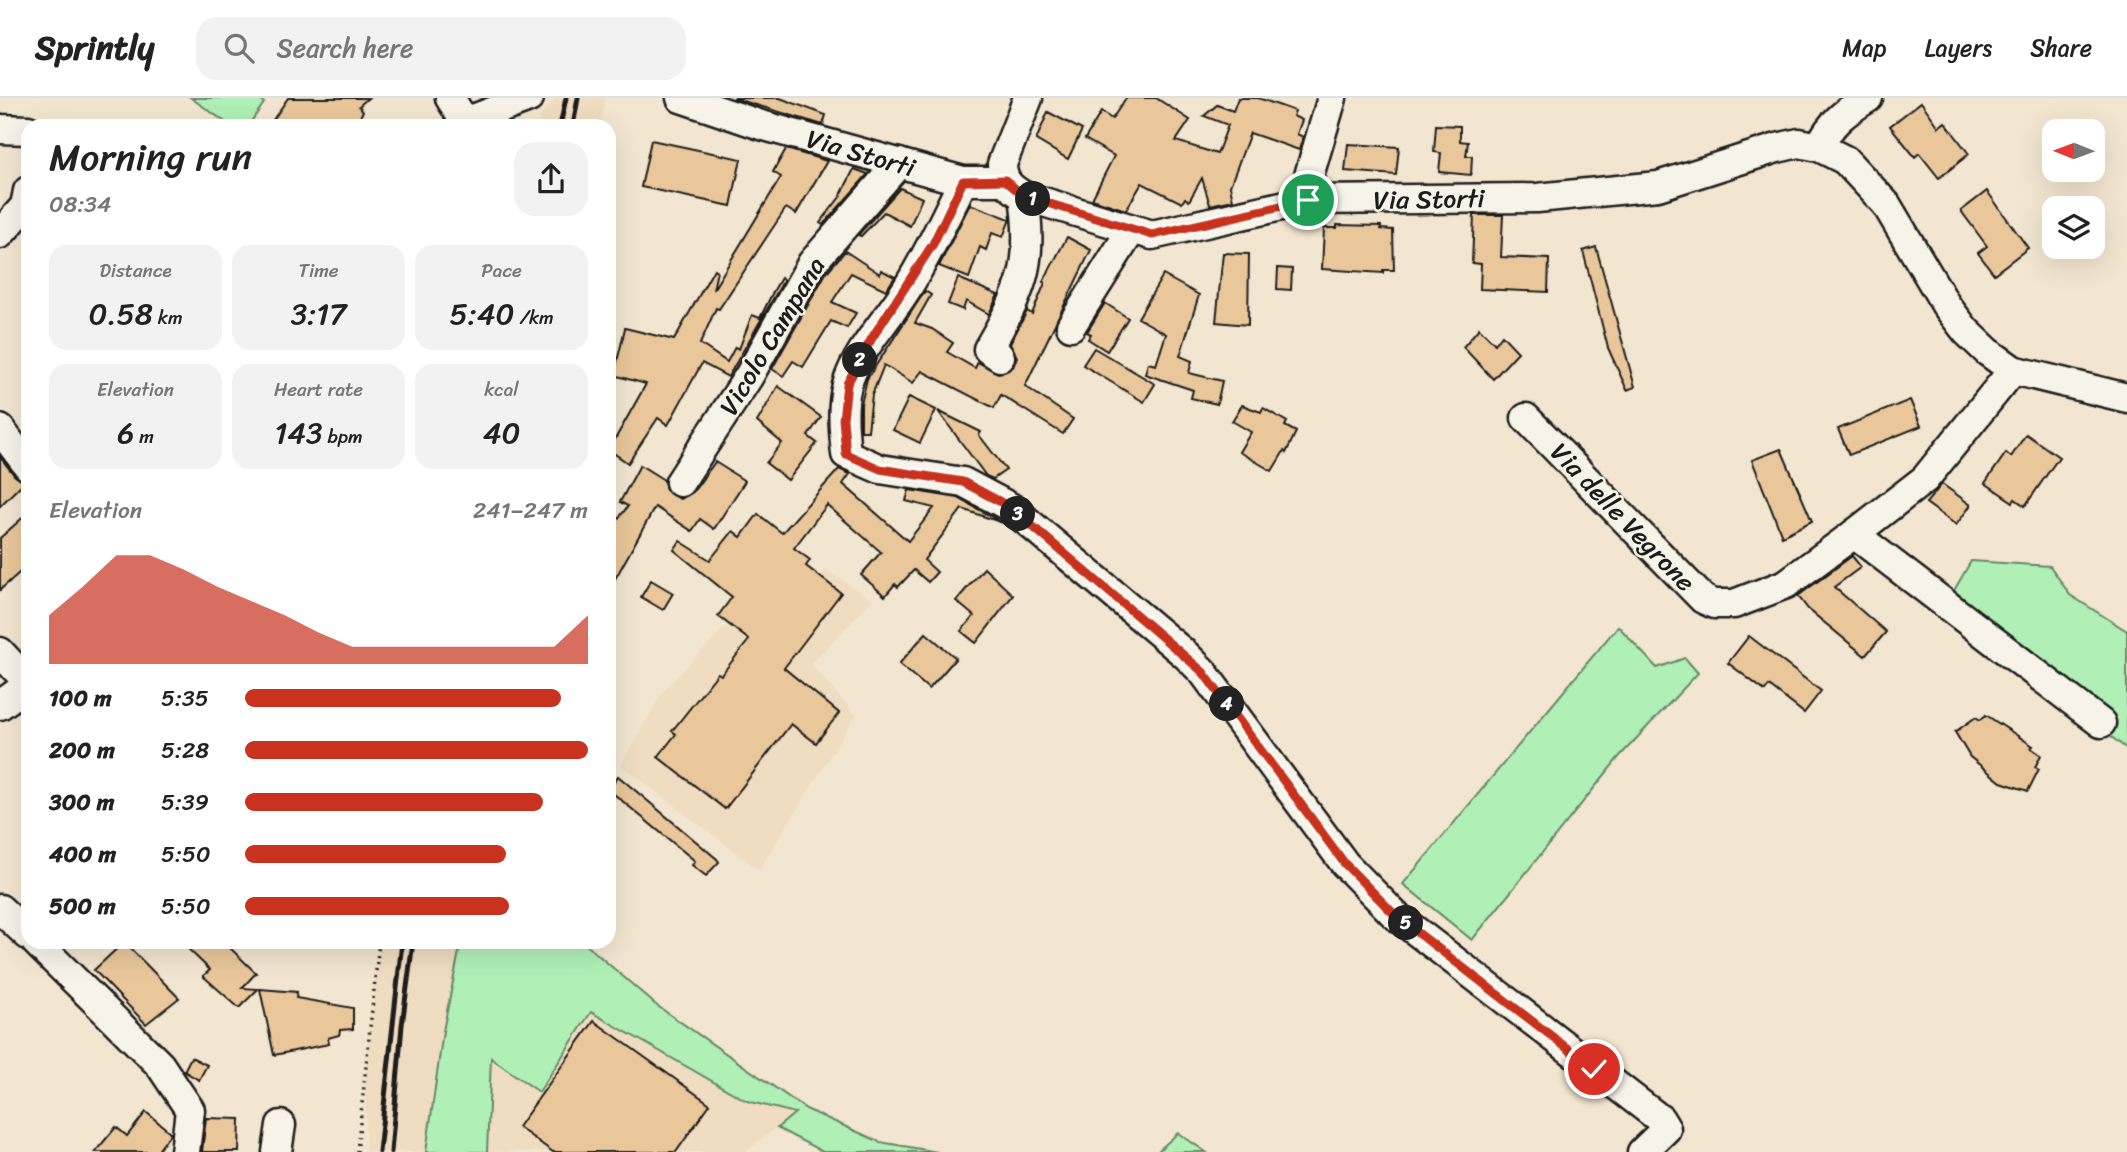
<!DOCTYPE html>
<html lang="en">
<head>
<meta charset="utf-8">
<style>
	body { margin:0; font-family:Sriracha,sans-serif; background:#f2f2f2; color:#222; height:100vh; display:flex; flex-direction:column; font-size:26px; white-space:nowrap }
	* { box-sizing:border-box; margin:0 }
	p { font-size:23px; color:#767676 }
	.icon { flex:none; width:38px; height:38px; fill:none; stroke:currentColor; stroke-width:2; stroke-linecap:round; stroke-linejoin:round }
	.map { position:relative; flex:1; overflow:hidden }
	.details { position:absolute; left:21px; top:21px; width:595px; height:830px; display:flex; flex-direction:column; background:#fff; border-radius:21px; box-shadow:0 7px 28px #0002 }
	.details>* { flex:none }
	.needle { width:46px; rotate:271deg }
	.fabs { position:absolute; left:2042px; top:21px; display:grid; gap:14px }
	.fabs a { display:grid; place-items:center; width:63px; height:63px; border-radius:14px; background:#fff; box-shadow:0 7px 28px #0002; font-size:35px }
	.pin { position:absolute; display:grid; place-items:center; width:60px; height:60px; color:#fff; margin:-30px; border:4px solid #fff; border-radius:50%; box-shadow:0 2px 7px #0007 }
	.km { position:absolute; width:35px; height:35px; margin:-18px; border-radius:50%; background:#222; color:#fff; font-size:19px; line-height:35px; text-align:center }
	.round { display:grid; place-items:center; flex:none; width:74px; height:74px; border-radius:21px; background:#f2f2f2 }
	.head { display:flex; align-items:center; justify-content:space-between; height:119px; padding:0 28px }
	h1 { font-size:38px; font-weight:600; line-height:52px }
	.figures { display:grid; grid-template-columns:repeat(3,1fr); gap:10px; height:119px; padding:7px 28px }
	.figures div { display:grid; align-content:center; border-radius:18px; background:#f2f2f2; text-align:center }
	.figures b { font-size:30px; font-weight:600 }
	.figures small { font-size:19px; font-weight:400 }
	.figures p { font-size:19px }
	.chart { height:196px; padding:14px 28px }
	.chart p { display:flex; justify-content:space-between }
	.chart svg { width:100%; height:126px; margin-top:7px; fill:#c8321e; opacity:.7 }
	ul { padding:0 28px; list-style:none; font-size:23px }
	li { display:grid; grid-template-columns:112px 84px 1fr; align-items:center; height:52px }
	li i { height:18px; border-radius:9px; background:#c8321e }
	header { display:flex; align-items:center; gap:42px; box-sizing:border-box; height:98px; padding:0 35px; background:#fff; border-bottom:2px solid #e0e0e0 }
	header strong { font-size:33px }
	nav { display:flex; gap:38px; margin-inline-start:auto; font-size:24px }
	.search { width:490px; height:63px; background:#f2f2f2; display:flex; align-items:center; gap:18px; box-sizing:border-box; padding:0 24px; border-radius:21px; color:#767676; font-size:26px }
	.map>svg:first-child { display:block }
	.built { fill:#f0ddc1 }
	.green { fill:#b0f0b7; stroke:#66866a; stroke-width:2 }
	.building { fill:#eac79b; stroke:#1c1c1c; stroke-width:2 }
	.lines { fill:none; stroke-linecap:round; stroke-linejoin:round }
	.minor-casing { stroke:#1c1c1c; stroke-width:33 }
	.path { stroke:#1c1c1c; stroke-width:3.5; stroke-dasharray:2 5; stroke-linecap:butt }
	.minor { stroke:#f7f3e8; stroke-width:28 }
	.rail { stroke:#1c1c1c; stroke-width:5 }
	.route-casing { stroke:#fff; stroke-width:14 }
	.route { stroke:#c8321e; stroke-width:9 }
	.labels { text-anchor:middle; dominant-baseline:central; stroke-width:5; stroke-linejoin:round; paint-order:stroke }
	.street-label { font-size:26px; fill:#1c1c1c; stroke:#f7f3e8 }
</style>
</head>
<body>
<header>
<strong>Sprintly</strong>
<div class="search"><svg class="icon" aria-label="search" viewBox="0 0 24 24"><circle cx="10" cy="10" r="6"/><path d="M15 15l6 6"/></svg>Search here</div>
<nav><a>Map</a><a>Layers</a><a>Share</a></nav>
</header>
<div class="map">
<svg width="2127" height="1054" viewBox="0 0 2127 1054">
	<rect width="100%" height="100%" fill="#f3e6d1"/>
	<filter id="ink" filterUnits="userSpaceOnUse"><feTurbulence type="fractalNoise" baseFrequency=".0143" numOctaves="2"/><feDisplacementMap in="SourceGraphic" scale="14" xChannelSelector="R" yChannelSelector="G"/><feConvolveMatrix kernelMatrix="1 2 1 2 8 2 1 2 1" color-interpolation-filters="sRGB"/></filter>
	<g filter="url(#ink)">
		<!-- built -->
		<g class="built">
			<polygon points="556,0 605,0 601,28 537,28 540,18"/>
			<polygon points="825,471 873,502 811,566 856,617 759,772 621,667 665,590 733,522 806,502"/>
			<polygon points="379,844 461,844 443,933 426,1054 365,1054 366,968"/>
			<polygon points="591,914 747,1003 796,1015 745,1054 487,1054 491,960 539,994"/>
		</g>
		<!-- green -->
		<g class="green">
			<polygon points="191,0 258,0 264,5 248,28 231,28"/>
			<polygon points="1971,463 2050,468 2070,497 2127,533 2127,651 1944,510"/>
			<polygon points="1618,528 1657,570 1685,560 1698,575 1619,659 1472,842 1403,786"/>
			<polygon points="461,844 583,844 656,907 806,1011 880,1044 938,1054 823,1054 777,1030 795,1015 747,1003 591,914 539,994 491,960 487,1054 426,1054 443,933"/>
			<polygon points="1178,1035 1206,1054 1157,1054"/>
		</g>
		<!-- building -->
		<g class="building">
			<polygon points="288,0 368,0 359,8 363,13 357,25 351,28 282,28 273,22"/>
			<polygon points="733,0 780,0 826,17 823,27"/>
			<polygon points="1126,0 1156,0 1190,22 1176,43 1217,56 1228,27 1204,18 1217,7 1233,13 1238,0 1258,0 1295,13 1293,18 1302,22 1297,36 1303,39 1299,52 1250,35 1230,88 1233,102 1210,107 1202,80 1189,103 1185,100 1182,105 1142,85 1126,112 1092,101 1114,58 1085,41 1101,14 1112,21"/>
			<polygon points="1921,4 1939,29 1945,24 1969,56 1939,80 1919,55 1915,59 1890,28"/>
			<polygon points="1048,14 1082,32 1068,61 1036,42"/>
			<polygon points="1436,27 1460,28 1460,43 1468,44 1466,58 1472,58 1471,77 1439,74 1441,55 1434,54"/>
			<polygon points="651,42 741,61 731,108 641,89"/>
			<polygon points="1348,46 1399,49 1396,77 1345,73"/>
			<polygon points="786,51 827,63 796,116 786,110 719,211 716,210 700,246 727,264 735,249 739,251 752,217 760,220 774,192 781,180 784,182 728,279 702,265 668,327 658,320 628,365 609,352 646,286 614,277 625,230 674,242 714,171 717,173 713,192 781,79 773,74"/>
			<polygon points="854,71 868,76 823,127 820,125 840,99"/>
			<polygon points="900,90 922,100 910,128 884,114 861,138 858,137"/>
			<polygon points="1987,93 2028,150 1994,176 1978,155 1987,148 1961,113"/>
			<polygon points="970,106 1010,121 1003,139 992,135 986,152 980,149 969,180 939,168"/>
			<polygon points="1474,117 1503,117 1501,159 1549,161 1548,194 1480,191 1481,166 1472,165"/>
			<polygon points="1337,127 1381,128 1381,131 1393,132 1394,172 1383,172 1383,175 1322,171 1324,130 1337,130"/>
			<polygon points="1067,139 1091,152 1025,288 1073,321 1063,336 1001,297 994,310 922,273 913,285 884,267 872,297 868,333 861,333 861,306 867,281 925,193 931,197 915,225 932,231 953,245 947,254 975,270 978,264 998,275 1013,269 1017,259 1010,246 1027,213 1032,216 1045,185 1043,184"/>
			<polygon points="1596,149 1635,289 1627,292 1608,250 1583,153"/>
			<polygon points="845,153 880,176 881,172 895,179 886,192 851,175 832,204 856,215 847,230 831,223 803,269 793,263 783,278 772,271 826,175"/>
			<polygon points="1223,155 1249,156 1248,227 1216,224"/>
			<polygon points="1278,170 1292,171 1291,192 1277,191"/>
			<polygon points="1163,177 1199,197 1180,258 1192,263 1189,275 1222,283 1217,306 1191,300 1193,292 1145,276 1148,265 1156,267 1166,236 1138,220"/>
			<polygon points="958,180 998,197 989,216 966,203 963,212 948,206"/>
			<polygon points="1105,205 1128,220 1107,253 1088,241 1091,236 1087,234"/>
			<polygon points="1479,230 1495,246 1502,237 1518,254 1493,281 1463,249"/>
			<polygon points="1094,250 1155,286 1144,304 1083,267"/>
			<polygon points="778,288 821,319 808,338 817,345 788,382 766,365 782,345 757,324"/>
			<polygon points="909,299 936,312 920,345 893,332"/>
			<polygon points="1910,302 1921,328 1849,357 1838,331"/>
			<polygon points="1242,307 1261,314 1263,310 1287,324 1285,328 1296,334 1286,355 1284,353 1272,373 1239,354 1251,334 1232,323"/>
			<polygon points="938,313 981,334 979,337 1006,372 993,381 986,378"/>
			<polygon points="2026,336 2059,359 2025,408 2015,401 2013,404 1985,385 2006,355 2011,359"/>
			<polygon points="1781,351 1812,423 1782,438 1752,362"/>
			<polygon points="0,359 15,378 24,384 0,408"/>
			<polygon points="715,364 745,383 714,431 700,421 692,433 655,409 609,492 609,433 628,408 620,404 640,367 664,382 666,392 680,401 693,394"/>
			<polygon points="839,371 850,376 843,386 908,443 934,410 906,403 909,392 958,400 1003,425 962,411 924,462 937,474 928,484 914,472 898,489 895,486 885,498 861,477 881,454 827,407 794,450 810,462 806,468 841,495 784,570 839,615 816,645 791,626 725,711 658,659 676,636 672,633 718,575 721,577 749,542 718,518 732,499 674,452 680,443 710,462 733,433 741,439 758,416 782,435"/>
			<polygon points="1942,386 1971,407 1956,427 1926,405"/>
			<polygon points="28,415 28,467 0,492 0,440"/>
			<polygon points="1852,458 1861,469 1834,489 1886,534 1865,558 1808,511 1798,498"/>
			<polygon points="984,470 1013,497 976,545 961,533 974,518 956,503"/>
			<polygon points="651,482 673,495 663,512 641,499"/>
			<polygon points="926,535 956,560 929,591 899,566"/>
			<polygon points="1749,538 1821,593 1804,615 1769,588 1765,593 1728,565"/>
			<polygon points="1986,617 2033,648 2031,650 2041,657 2035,669 2039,671 2028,693 2001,684 1970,659 1955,634 1976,619 1980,622"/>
			<polygon points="618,678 717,761 719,764 706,778 692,767 695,763 609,692"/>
			<polygon points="124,844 179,900 146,926 94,872"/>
			<polygon points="181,844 224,844 256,875 242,890 258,891 239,910 203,878 210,872"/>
			<polygon points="260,891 297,894 296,900 353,910 353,931 340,932 339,937 328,940 329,946 274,957"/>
			<polygon points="594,923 710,1006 676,1054 553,1054 518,1029"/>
			<polygon points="191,959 207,967 199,982 184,973"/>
			<polygon points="146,1014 171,1035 157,1054 95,1054 116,1029 127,1038"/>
			<polygon points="206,1020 240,1021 239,1054 202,1054"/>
		</g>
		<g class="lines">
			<!-- minor casing -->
			<g class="minor-casing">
				<g id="minor">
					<polyline points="450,0 465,24"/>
					<polyline points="681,0 761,27 963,83 1005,83"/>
					<path d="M1028,0l-26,66c0,17 8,24 22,32l128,39 156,-35 229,-2 121,-12 119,-38 22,-5 20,4 26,13 41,44 60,101 20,26 22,21 25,18 114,28"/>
					<polyline points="465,24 529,0"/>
					<polyline points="0,31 28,32"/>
					<path d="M1819,49c12,-25 26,-35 49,-49"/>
					<path d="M963,83c-18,37 -35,74 -57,109 -18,29 -50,62 -59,95 -6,22 -3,47 -1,69l34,15 83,13 47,25 176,148 17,17 142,192 50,51 265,204 6,10 -24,23"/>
					<polyline points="1308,102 1308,81 1332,0"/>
					<polyline points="0,136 25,108 28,93"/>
					<polyline points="1071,228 1132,131"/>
					<path d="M1000,259l-12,-8c34,-59 46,-83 36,-153"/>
					<polyline points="1526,320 1703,501 1714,506 1734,506 1786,486 1854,436 1925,381 2013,272"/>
					<polyline points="0,331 28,368"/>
					<polyline points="680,384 749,278 812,165 899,65"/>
					<polyline points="1854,436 2101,625"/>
					<polyline points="0,554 28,584"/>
					<polyline points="0,607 28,587"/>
					<polyline points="0,811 28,837"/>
					<polyline points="36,844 160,967 190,1012 185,1054"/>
					<polyline points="277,1054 281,1027"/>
				</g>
			</g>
			<!-- path -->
			<polyline class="path" points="357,1054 379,844"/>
			<!-- minor -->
			<use href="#minor" class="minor"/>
			<!-- rail -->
			<g class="rail">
				<polyline points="560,28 566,0"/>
				<polyline points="573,28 578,0"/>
				<polyline points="379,1054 402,844"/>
				<polyline points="391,1054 402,927 413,844"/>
			</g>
		</g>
	</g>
	<g class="lines" filter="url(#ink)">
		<!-- route casing -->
		<g class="route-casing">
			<polyline id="route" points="1308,102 1152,137 1024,98 1005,82 963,83 933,146 872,240 847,286 843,321 846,356 880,371 963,384 1010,409 1203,574 1345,766 1395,817 1594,971"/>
		</g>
		<!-- route -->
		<use href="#route" class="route"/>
	</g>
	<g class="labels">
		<!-- street labels -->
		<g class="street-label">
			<text transform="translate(861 55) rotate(16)">Via Storti</text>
			<text transform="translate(1429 101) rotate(-1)">Via Storti</text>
			<text transform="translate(772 238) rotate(-59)">Vicolo Campana</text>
			<text transform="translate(1623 419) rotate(46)">Via delle Vegrone</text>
		</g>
	</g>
</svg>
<div class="fabs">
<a><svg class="needle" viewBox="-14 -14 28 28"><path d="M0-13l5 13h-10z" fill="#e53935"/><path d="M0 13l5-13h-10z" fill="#767676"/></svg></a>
<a><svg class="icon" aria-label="layers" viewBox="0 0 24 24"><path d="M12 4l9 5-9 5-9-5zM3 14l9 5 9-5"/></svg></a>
</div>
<div class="pin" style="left:1308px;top:102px;background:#1e9e55"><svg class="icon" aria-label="arrive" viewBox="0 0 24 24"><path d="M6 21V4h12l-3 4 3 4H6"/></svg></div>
<div class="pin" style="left:1594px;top:971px;background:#d93025"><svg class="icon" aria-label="check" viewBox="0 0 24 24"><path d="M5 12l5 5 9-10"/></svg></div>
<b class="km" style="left:1033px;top:101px">1</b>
<b class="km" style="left:860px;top:262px">2</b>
<b class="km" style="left:1018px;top:416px">3</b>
<b class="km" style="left:1227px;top:606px">4</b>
<b class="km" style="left:1406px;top:825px">5</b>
<section class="details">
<div class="head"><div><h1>Morning run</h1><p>08:34</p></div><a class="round"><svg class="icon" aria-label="share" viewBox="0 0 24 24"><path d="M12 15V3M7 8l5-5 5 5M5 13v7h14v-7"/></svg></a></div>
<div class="figures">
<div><p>Distance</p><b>0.58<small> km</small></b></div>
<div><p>Time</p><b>3:17</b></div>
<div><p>Pace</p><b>5:40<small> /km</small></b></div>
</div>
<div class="figures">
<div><p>Elevation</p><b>6<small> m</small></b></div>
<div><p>Heart rate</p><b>143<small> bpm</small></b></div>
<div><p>kcal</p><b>40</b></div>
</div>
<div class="chart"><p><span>Elevation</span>241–247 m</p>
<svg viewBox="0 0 160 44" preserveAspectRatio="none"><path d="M0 44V27L10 17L20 6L30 6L40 11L50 17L60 22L70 27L80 33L90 38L100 38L110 38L120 38L130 38L140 38L150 38L160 27V44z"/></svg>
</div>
<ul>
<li><b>100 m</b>5:35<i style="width:92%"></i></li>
<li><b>200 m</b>5:28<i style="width:100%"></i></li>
<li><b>300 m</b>5:39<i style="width:87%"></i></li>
<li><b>400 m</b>5:50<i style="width:76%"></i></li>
<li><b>500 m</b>5:50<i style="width:77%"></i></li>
</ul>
</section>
</div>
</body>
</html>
